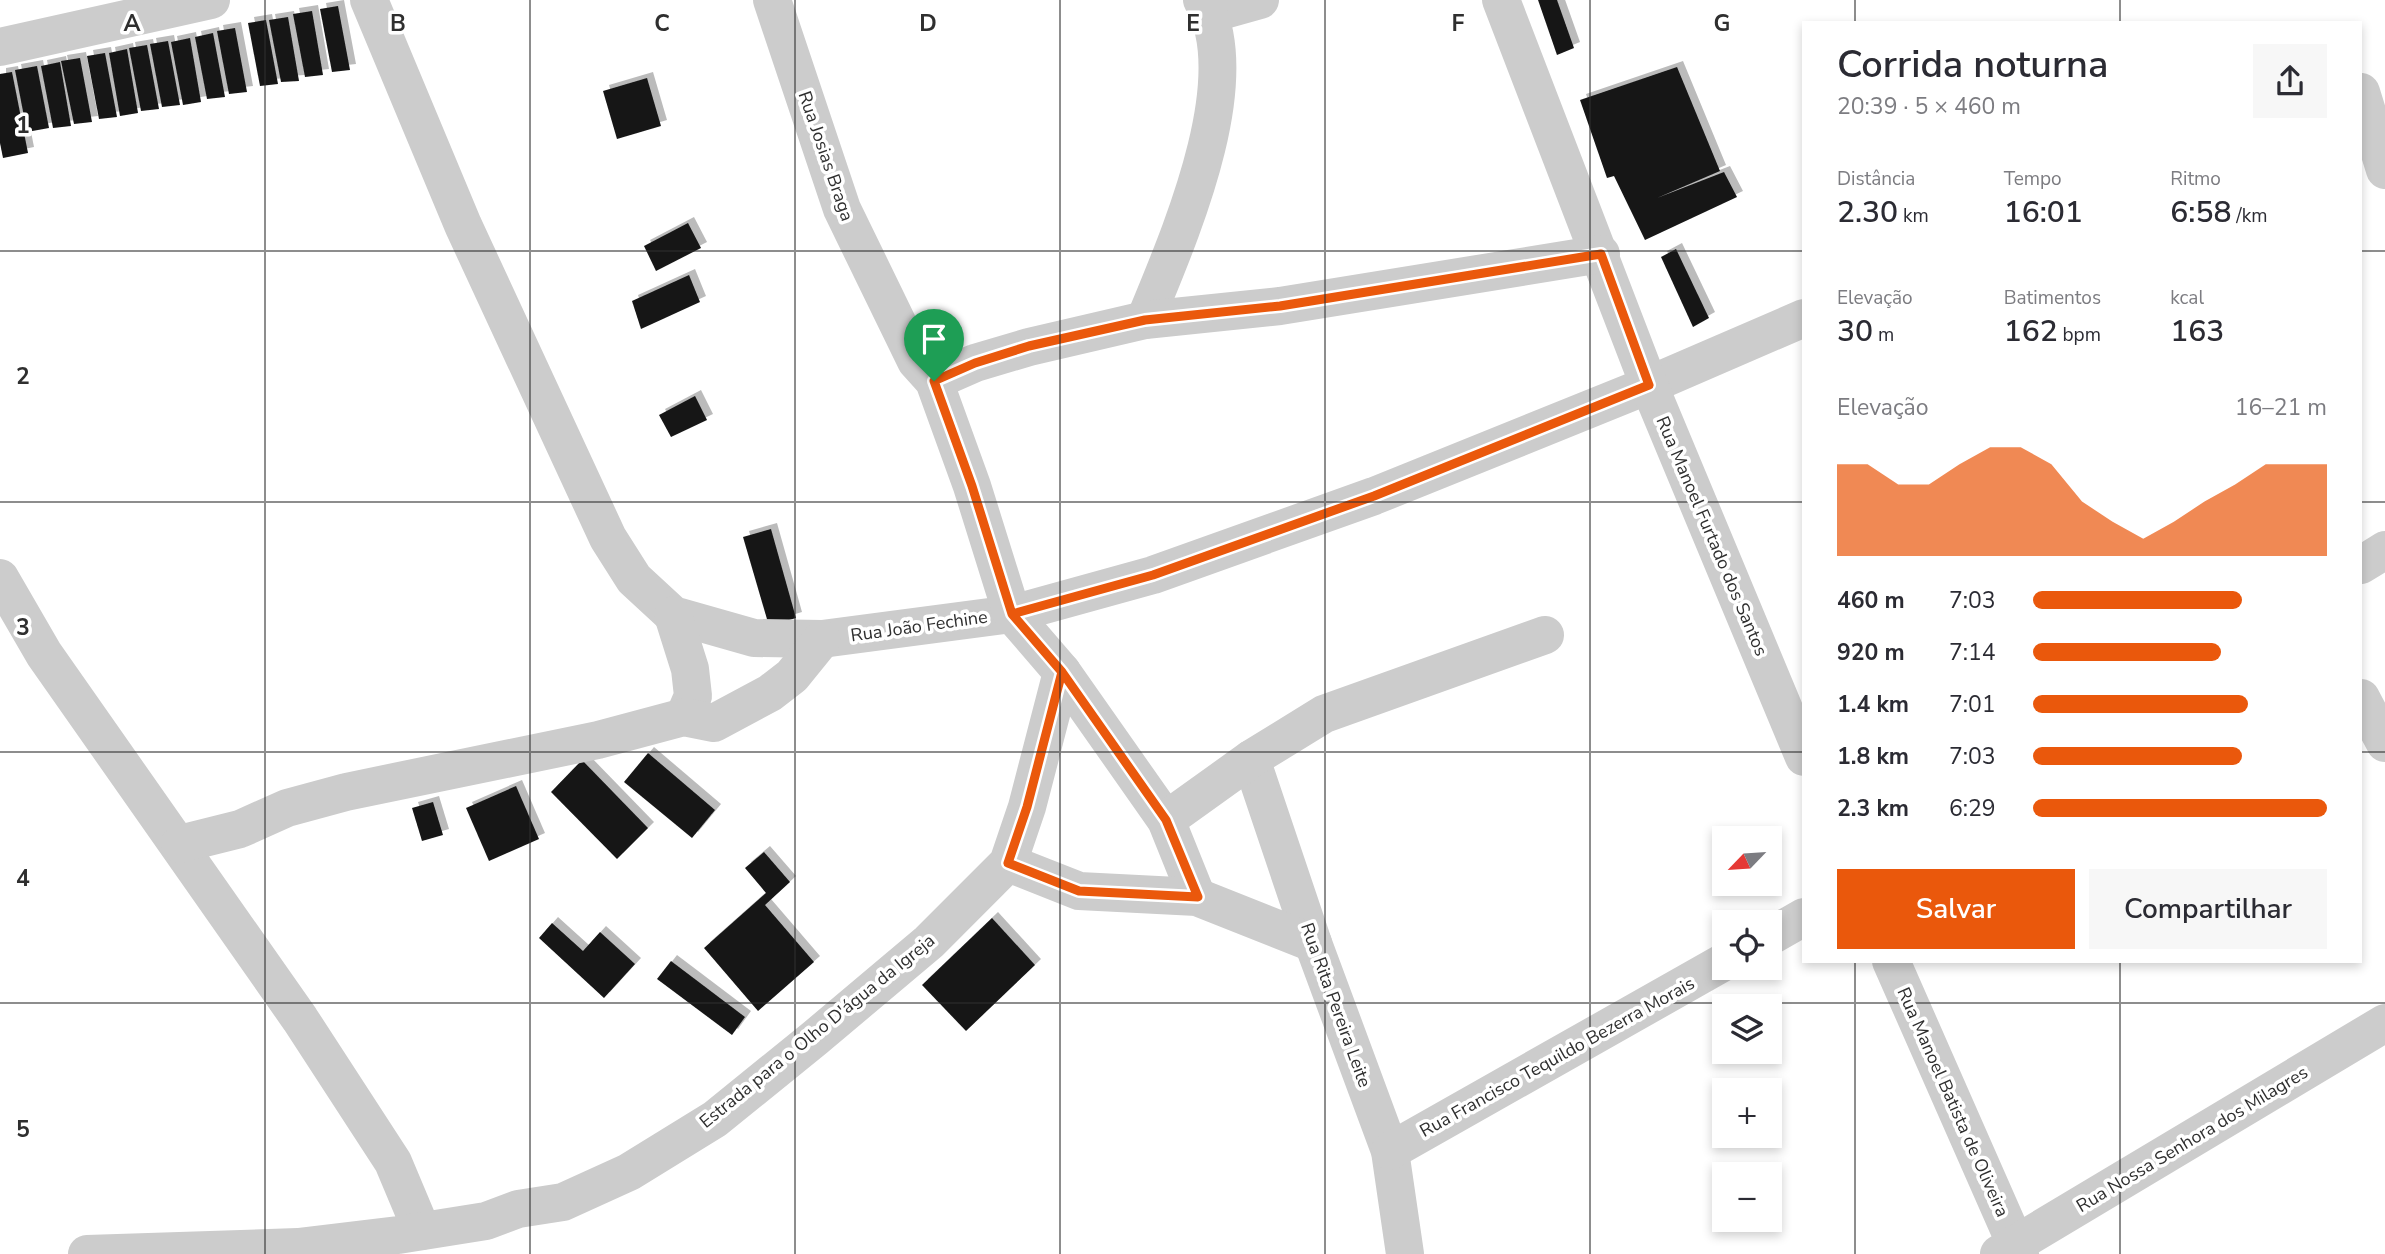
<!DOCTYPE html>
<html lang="pt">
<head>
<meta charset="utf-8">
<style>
	body { margin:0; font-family:"Nunito Sans",sans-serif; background:#f7f7f7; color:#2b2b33; height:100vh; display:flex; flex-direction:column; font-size:26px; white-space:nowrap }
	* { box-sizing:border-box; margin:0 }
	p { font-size:23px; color:#7c7c81 }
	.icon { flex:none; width:38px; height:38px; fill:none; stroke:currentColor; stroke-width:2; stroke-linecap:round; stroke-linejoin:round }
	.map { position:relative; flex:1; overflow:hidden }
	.sheet { position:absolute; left:1802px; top:21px; width:560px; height:942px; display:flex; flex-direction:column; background:#fff; border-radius:0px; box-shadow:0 4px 10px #0003 }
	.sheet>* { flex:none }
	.needle { width:46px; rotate:245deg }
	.tools { position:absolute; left:1712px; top:826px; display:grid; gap:14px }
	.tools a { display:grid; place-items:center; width:70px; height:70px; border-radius:0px; background:#fff; box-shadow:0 4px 10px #0003; font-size:35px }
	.pin { position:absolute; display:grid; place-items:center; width:60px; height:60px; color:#fff; margin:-72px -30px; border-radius:50% 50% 50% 0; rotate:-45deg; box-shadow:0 0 7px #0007 }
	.pin .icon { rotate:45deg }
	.round { display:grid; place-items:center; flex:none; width:74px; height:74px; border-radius:0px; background:#f7f7f7 }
	.headline { display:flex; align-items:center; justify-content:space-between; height:119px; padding:0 35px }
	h1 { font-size:38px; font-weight:600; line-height:52px }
	.figures { display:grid; grid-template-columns:repeat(3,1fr); gap:10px; height:119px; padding:7px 35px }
	.figures div { display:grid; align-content:center }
	.figures b { font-size:30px; font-weight:600 }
	.figures small { font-size:19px; font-weight:400 }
	.figures p { font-size:19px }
	.chart { height:196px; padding:14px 35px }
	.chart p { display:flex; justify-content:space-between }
	.chart svg { width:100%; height:126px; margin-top:7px; fill:#ea580c; opacity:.7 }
	.action { display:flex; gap:14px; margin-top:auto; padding:14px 35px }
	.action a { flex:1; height:80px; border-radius:0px; background:#ea580c; color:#fff; font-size:28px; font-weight:600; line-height:80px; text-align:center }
	.action a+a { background:#f7f7f7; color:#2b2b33 }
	ul { padding:0 35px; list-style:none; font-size:23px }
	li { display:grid; grid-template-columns:112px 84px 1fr; align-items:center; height:52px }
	li i { height:18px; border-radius:9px; background:#ea580c }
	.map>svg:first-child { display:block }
	.building { fill:#161616; filter:url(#shadow) }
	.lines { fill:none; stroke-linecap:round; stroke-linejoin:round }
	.street { stroke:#ccc; stroke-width:38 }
	.route-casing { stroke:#fff; stroke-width:14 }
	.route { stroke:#ea580c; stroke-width:9 }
	.grid { fill:none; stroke:#2f2f2f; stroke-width:2; stroke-opacity:0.55 }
	.labels { text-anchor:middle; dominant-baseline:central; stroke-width:7; stroke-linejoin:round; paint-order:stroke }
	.street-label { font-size:18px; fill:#2f2f2f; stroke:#fff }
	.grid-label { font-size:23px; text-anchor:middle; font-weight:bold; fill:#2f2f2f; stroke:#fff; stroke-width:7; stroke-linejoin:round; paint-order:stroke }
</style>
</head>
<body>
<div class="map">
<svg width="2385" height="1254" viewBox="0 0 2385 1254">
	<defs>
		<filter id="shadow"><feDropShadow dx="6" dy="-6" stdDeviation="0" flood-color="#0004"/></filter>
	</defs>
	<rect width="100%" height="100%" fill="#fff"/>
	<!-- building -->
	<g class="building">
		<polygon points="1538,0 1557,0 1574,48 1557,55"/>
		<polygon points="338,6 350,70 332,72 320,9"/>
		<polygon points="312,11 323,75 305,77 293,14"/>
		<polygon points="288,17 299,81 281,82 269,20"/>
		<polygon points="266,20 278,84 260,86 248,23"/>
		<polygon points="235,28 247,92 229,94 217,31"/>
		<polygon points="213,33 225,97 207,99 195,37"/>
		<polygon points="190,38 201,102 183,105 171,42"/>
		<polygon points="168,41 180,105 162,107 150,44"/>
		<polygon points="147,45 159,109 141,111 129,48"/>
		<polygon points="127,49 138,113 120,116 109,53"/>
		<polygon points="105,53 117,117 99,119 87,56"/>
		<polygon points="80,58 92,122 74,124 61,61"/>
		<polygon points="60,62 71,126 53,128 41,66"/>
		<polygon points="37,66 49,128 27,132 15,70"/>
		<polygon points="1677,67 1720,171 1657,198 1724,172 1737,197 1645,240 1614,176 1607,178 1580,100"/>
		<polygon points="12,72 28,153 3,158 0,143 0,74"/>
		<polygon points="647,78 661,126 617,139 603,91"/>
		<polygon points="688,223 701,248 656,271 644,246"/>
		<polygon points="1676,249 1709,318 1693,327 1661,257"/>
		<polygon points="689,275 700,302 641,329 632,301"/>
		<polygon points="695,396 707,420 671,437 659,415"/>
		<polygon points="771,529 796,618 769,626 743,537"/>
		<polygon points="648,753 715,810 692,838 624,782"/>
		<polygon points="582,760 648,828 617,859 551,792"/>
		<polygon points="516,786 539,839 489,861 466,808"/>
		<polygon points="433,802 443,835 422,841 412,808"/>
		<polygon points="764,852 790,882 765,905 814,962 758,1011 704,948 766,893 745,868"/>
		<polygon points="992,918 1035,965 966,1031 922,985"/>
		<polygon points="552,923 583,951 600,932 635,964 604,998 539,938"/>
		<polygon points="671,961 745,1017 732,1035 657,979"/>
	</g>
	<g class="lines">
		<!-- street -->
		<g class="street">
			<polyline points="369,0 463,225 608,538 634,579 673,615 754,638 822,639 1012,614 1153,575 1374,496 1649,385 1804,318"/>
			<polyline points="772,0 842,209 916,361 934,381 972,486 1012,614 1062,672 1166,820 1197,897"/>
			<polyline points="1501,0 1649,385 1804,757"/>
			<polyline points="1210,14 1260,0"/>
			<polyline points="0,47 211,0"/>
			<polyline points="2361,92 2385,170"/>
			<path d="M1145,320c32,-79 104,-239 57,-320"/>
			<polyline points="934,381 975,363 1029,347 1145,320 1280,306 1601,254"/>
			<polyline points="2361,565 2385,550"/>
			<polyline points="0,578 44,654 300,1019 393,1162 422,1231"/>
			<polyline points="673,615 690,669 693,696 684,717"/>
			<polyline points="2361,698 2385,743"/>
			<polyline points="1251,759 1313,943 1390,1151 1405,1254"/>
			<polyline points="1166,820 1251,759 1324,714 1545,635"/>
			<polyline points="180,844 240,829 287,808 346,792 598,740 684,717 714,723 770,693 792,676 822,639"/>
			<polyline points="1008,863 1079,891 1197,897 1313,943"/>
			<polyline points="1769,937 1804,917"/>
			<polyline points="1891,961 2020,1254"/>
			<polyline points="1390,1151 1724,962"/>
			<polyline points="87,1254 298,1247 398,1235 486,1221 518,1209 563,1202 629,1172 715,1119 815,1038 929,942 1008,863 1027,807 1062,672"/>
			<polyline points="1999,1254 2385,1023"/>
		</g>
	</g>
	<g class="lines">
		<!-- route casing -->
		<g class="route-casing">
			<polyline id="route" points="934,381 972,486 1012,614 1062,672 1027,807 1008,863 1079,891 1198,897 1166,820 1062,672 1012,614 1153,575 1374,496 1649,385 1601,254 1280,306 1145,320 1029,346 975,363 934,381"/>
		</g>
		<!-- route -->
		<use href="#route" class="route"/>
	</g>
	<!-- grid -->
	<path class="grid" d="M265,0v1254M530,0v1254M795,0v1254M1060,0v1254M1325,0v1254M1590,0v1254M1855,0v23M2120,0v23M0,251h1804M2361,251h24M0,502h1804M2361,502h24M0,752h1804M2361,752h24M1855,961v293M2120,961v293M0,1003h2385"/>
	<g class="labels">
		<!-- street labels -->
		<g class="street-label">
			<text transform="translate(826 156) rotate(71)">Rua Josias Braga</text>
			<text transform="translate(1712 536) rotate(67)">Rua Manoel Furtado dos Santos</text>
			<text transform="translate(919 626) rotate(-8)">Rua João Fechine</text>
			<text transform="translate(1336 1005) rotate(70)">Rua Rita Pereira Leite</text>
			<text transform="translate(817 1031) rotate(-39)">Estrada para o Olho D'água da Igreja</text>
			<text transform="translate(1557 1057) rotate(-29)">Rua Francisco Tequildo Bezerra Morais</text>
			<text transform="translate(1953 1102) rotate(66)">Rua Manoel Batista de Oliveira</text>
			<text transform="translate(2192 1139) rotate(-31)">Rua Nossa Senhora dos Milagres</text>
		</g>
	</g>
	<g class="grid-label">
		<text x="132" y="31">A</text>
		<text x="398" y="31">B</text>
		<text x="662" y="31">C</text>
		<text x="928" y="31">D</text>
		<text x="1193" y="31">E</text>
		<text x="1458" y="31">F</text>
		<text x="1722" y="31">G</text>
		<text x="23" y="133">1</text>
		<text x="23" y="384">2</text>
		<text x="23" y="635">3</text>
		<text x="23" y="886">4</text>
		<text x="23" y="1137">5</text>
	</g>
</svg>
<div class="tools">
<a><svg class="needle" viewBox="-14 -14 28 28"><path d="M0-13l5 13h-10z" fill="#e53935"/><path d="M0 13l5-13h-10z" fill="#7c7c81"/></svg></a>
<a><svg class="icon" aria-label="locate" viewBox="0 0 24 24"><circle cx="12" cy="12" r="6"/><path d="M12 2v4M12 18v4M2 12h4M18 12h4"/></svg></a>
<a><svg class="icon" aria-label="layers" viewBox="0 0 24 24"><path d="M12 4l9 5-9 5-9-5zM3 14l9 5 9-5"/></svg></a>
<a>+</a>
<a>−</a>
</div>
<div class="pin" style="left:934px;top:381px;background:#1e9e55"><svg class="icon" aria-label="arrive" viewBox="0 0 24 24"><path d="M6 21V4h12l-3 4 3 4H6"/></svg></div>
<section class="sheet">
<div class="headline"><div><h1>Corrida noturna</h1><p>20:39 · 5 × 460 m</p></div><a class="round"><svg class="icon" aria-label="share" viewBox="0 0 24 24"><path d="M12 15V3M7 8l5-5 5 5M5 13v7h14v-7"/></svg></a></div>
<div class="figures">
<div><p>Distância</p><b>2.30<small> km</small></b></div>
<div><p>Tempo</p><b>16:01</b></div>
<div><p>Ritmo</p><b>6:58<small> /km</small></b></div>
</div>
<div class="figures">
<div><p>Elevação</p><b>30<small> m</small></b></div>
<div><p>Batimentos</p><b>162<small> bpm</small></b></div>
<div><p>kcal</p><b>163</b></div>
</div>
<div class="chart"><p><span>Elevação</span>16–21 m</p>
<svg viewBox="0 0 160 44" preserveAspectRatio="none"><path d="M0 44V12L10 12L20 19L30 19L40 12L50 6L60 6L70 12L80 25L90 32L100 38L110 32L120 25L130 19L140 12L150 12L160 12V44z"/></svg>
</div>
<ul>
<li><b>460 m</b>7:03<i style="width:71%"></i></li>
<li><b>920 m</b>7:14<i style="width:64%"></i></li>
<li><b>1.4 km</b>7:01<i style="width:73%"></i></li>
<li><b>1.8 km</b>7:03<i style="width:71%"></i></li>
<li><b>2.3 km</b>6:29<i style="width:100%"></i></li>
</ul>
<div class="action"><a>Salvar</a><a>Compartilhar</a></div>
</section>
</div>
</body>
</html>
